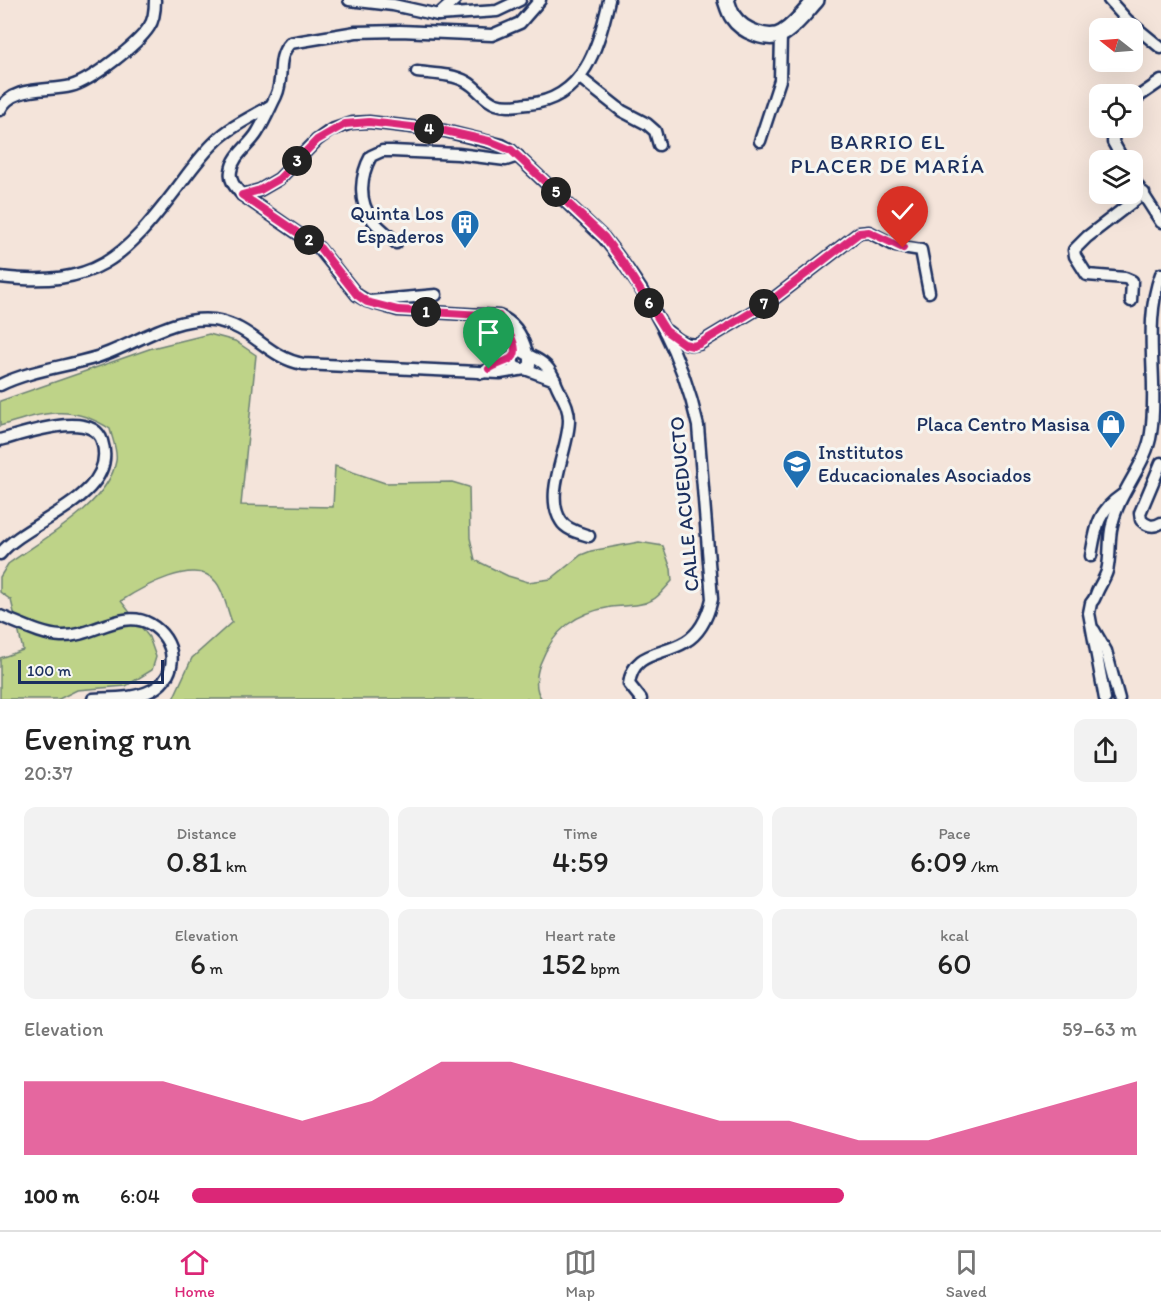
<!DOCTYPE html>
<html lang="en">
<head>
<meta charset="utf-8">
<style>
	body { margin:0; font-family:Itim,sans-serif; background:#f2f2f2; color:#222; height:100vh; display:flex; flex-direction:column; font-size:22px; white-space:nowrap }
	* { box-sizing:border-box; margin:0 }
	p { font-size:20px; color:#767676 }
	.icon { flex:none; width:33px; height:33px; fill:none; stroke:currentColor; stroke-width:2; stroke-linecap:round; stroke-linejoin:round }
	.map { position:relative; height:699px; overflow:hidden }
	.panel { display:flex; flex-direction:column; background:#fff; flex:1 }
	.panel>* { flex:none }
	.needle { width:39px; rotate:287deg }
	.fabs { position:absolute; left:1089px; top:18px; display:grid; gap:12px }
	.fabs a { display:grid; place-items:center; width:54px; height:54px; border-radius:12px; background:#fff; box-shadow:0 6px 24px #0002; font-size:30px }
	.scale { position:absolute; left:18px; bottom:15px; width:146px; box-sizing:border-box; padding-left:6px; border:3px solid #1b2f5e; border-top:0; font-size:16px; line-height:21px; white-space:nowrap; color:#1b2f5e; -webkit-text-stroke:4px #f6f6f2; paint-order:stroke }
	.pin { position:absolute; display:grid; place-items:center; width:51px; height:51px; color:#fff; margin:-62px -26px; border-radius:50% 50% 50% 0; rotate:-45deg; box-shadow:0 0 6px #0007 }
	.pin .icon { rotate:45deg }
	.km { position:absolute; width:30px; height:30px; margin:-15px; border-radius:50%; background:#222; color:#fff; font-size:16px; line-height:30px; text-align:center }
	.round { display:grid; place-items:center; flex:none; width:63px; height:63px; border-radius:12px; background:#f2f2f2 }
	.headline { display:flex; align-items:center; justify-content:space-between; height:102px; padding:0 24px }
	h1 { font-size:33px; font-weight:600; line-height:45px }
	.metrics { display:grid; grid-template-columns:repeat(3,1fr); gap:9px; height:102px; padding:6px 24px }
	.metrics div { display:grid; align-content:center; border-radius:12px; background:#f2f2f2; text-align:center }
	.metrics b { font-size:30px; font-weight:600 }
	.metrics small { font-size:16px; font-weight:400 }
	.metrics p { font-size:16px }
	.chart { height:168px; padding:12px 24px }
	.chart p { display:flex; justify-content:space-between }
	.chart svg { width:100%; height:108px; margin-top:6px; fill:#db2777; opacity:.7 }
	ul { padding:0 24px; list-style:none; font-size:20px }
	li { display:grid; grid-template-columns:96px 72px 1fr; align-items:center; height:45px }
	li i { height:15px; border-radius:8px; background:#db2777 }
	.dock { display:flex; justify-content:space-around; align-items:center; height:84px; border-top:2px solid #e0e0e0; background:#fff; font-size:16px; color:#767676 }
	.dock a { display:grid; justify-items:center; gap:3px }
	.dock .selected { color:#db2777 }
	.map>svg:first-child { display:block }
	.green { fill:#bed388; stroke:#6c8173; stroke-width:1.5 }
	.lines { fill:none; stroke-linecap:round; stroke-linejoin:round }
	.street-casing { stroke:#1b2f5e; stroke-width:15 }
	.secondary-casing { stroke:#1b2f5e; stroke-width:20 }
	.street { stroke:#f6f6f2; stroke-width:10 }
	.secondary { stroke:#f6f6f2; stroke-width:15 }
	.route-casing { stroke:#fff; stroke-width:12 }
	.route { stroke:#db2777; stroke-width:8 }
	.labels { text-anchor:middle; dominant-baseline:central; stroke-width:6; stroke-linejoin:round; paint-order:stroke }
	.poi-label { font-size:20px; fill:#1b2f5e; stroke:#f6f6f2; text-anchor:end }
	.street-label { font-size:20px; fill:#1b2f5e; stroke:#f6f6f2 }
	.neighbourhood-label { font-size:21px; letter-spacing:1.5px; fill:#1b2f5e; stroke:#f6f6f2 }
</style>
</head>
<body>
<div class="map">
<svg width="1161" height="699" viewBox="0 0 1161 699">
	<rect width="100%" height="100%" fill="#f4e4da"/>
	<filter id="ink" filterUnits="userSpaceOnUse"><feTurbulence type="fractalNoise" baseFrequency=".0167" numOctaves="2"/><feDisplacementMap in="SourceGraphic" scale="12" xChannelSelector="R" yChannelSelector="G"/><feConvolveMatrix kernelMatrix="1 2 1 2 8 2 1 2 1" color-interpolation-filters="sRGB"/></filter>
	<g filter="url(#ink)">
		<!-- green -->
		<path class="green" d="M209,334l26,7 21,14 -15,150 92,2 2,-41 50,17 67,-1 17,5 1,51 5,22 33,16 20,6 23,-3 30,-24 10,-4 48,-9 24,4 8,23 1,12c-6,6 -13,16 -20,19 -12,7 -27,5 -41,7 -36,6 -58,23 -71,57 -4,11 -6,26 2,35h-369l19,-41 40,-36c-5,-12 -8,-31 -16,-40 -20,-26 -75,6 -95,19l28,36 7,20 -4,13 -26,16 -49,4 -18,9h-59v-41l23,-8 -12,-50 -11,-8v-15l8,-13c34,-25 100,-59 108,-103 2,-10 -4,-23 -6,-32 -39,-26 -68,-16 -110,-3v-25l152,-53z"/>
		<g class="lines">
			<!-- street casing -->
			<g class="street-casing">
				<g id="street">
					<polyline points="349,0 393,5 438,15 497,11 520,0"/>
					<polyline points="1109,0 1127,20 1161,48"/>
					<polyline points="438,15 455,0"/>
					<path d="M417,72c16,2 36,2 50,10 11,6 17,18 29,22 11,4 21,1 32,0 56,-5 71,-58 81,-104"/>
					<polyline points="579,77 622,111 647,124 655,131 659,145"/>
					<polyline points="1132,101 1161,81"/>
					<path d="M0,110c12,-25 47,-18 71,-24 20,-5 67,-42 78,-59 5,-7 6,-18 6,-27"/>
					<polyline points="1114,128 1113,142 1123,160"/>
					<polyline points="760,141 780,80 781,35"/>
					<polyline points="1132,177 1161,222"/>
					<path d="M242,195l18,-5 19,-11 38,-39 14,-10 21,-7 17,-1 76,9 57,14 9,5 93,88c46,57 78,116 94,188l14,173c-4,17 -11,34 -27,43 -23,14 -52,9 -56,42l12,15"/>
					<path d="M396,243c-7,-9 -18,-15 -24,-24 -15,-18 -11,-45 -1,-63l11,-5h10l66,3 48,6 12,-4"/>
					<path d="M0,277c96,11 123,-18 178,-90 12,-16 24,-33 38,-46 15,-15 36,-24 54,-35"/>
					<polyline points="370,301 436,295"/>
					<polyline points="1131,301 1132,281 1125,278 1087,275 1075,256 1074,250 1087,237 1144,193"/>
					<polyline points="499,317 514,343 515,353"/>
					<path d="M667,331c10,8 19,16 32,13l73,-44 87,-67 10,-1 27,14 25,4 8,42"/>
					<path d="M527,353c-4,-16 -12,-31 -28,-37l-101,-6 -31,-9 -10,-6 -38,-47 -77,-53c-6,-7 -13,-14 -11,-24 2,-16 18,-25 26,-38 7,-11 13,-25 19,-37 9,-19 -1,-37 14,-53l66,-11 44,-1 92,4 28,-12 20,-23"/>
					<path d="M530,356c14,6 20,12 25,25 5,14 14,23 14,39 0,29 -26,74 -8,101 5,9 19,12 28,15"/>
					<polyline points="525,369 555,380"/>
					<polyline points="482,373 513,358"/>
					<path d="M0,385c31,-15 64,-18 97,-28 38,-12 76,-42 117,-37 39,6 52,37 89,44l197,9 25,-4 5,-4v-9l-9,-5 -6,2 -3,8 3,6 6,2"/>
					<path d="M0,440c24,-6 92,-31 102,1 18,56 -75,79 -102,113"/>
					<path d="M1161,463l-21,50 1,7c6,6 12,8 20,3"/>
					<path d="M1091,556c5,-28 6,-44 31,-61"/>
					<path d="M0,616c19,7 41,19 61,20 30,2 61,-28 89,-12 26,15 31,50 2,66 -17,9 -40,8 -59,9"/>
					<polyline points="1094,630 1106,651 1119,699"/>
					<path d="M1105,699l-16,-86 2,-10c4,-4 4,-6 6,-11 3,-7 8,-14 10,-21 4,-15 1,-31 5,-46 7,-34 35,-61 39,-92 8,-52 -9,-109 10,-159"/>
				</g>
			</g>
			<!-- secondary casing -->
			<g class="secondary-casing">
				<path id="secondary" d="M726,0c2,6 4,13 7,17 9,14 36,25 50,16 13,-8 23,-22 33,-33"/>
			</g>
			<!-- street -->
			<use href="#street" class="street"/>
			<!-- secondary -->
			<use href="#secondary" class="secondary"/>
		</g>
	</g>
	<g class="lines" filter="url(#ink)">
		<!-- route casing -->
		<g class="route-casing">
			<path id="route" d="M489,369c6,-5 14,-6 21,-10 14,-8 -6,-33 -11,-43l-101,-6 -31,-8 -10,-7 -37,-47 -78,-53 18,-5 19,-11 38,-39 28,-16 24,-2 76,9 44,10 22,9 93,87 20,27 42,67 18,13 9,2 6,-2 73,-44 87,-67 10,-1 34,16"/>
		</g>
		<!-- route -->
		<use href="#route" class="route"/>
	</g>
	<!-- icons -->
	<defs>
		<g id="building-pin" transform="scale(1.5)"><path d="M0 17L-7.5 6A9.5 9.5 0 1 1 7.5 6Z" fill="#1f6fb2" stroke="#f6f6f2"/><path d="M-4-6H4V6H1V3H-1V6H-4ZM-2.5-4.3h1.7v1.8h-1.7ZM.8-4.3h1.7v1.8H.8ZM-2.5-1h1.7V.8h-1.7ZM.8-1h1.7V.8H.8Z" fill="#fff"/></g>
		<g id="shop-pin" transform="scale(1.5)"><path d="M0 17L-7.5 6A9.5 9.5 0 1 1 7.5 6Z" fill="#1f6fb2" stroke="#f6f6f2"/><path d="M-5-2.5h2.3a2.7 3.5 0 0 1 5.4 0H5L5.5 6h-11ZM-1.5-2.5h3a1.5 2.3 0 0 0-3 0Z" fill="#fff"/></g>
		<g id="school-pin" transform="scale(1.5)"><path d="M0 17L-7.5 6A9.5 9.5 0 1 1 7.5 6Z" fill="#1f6fb2" stroke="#f6f6f2"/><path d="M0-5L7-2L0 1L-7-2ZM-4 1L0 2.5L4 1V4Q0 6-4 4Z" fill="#fff"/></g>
	</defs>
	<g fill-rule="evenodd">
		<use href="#building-pin" x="465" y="224"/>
		<use href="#shop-pin" x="1111" y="424"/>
		<use href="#school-pin" x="797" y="464"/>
	</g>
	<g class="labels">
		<!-- poi labels -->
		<g class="poi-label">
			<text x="444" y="213">Quinta Los<tspan x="444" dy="23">Espaderos</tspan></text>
			<text x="1090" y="424">Placa Centro Masisa</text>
			<text x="818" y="452" text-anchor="start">Institutos<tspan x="818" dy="23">Educacionales Asociados</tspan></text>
		</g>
		<!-- street labels -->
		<g class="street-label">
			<text transform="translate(684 504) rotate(-95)">CALLE ACUEDUCTO</text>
		</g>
		<!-- neighbourhood labels -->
		<g class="neighbourhood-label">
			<text x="888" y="141">BARRIO EL<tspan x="888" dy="24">PLACER DE MARÍA</tspan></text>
		</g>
	</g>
</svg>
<div class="fabs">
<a><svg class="needle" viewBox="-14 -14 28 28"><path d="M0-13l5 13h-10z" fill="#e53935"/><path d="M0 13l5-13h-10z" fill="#767676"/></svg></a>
<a><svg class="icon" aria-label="locate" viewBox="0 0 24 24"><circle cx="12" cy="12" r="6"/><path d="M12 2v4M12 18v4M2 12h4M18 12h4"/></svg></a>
<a><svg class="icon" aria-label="layers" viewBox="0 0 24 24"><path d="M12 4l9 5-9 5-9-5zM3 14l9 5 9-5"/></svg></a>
</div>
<div class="scale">100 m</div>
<div class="pin" style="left:489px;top:369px;background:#1e9e55"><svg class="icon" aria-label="arrive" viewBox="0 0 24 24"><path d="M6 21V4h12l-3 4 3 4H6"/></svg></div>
<div class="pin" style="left:903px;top:248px;background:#d93025"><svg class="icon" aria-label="check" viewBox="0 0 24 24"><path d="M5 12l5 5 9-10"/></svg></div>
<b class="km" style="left:426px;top:312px">1</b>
<b class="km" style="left:309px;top:240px">2</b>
<b class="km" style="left:297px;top:161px">3</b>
<b class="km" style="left:429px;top:129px">4</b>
<b class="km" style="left:556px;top:192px">5</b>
<b class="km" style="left:649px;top:303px">6</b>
<b class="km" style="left:764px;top:304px">7</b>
</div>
<section class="panel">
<div class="headline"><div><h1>Evening run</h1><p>20:37</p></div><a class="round"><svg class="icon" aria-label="share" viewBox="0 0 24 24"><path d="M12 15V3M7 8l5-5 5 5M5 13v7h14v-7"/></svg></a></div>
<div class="metrics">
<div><p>Distance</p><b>0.81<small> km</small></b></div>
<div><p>Time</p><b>4:59</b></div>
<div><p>Pace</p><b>6:09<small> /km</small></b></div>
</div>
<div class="metrics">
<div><p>Elevation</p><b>6<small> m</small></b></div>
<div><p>Heart rate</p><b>152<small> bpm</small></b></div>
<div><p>kcal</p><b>60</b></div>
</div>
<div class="chart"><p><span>Elevation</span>59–63 m</p>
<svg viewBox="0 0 160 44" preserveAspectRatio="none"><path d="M0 44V14L10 14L20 14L30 22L40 30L50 22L60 6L70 6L80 14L90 22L100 30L110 30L120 38L130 38L140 30L150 22L160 14V44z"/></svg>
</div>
<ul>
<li><b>100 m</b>6:04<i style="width:69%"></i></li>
</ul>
</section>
<nav class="dock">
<a class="selected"><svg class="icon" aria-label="home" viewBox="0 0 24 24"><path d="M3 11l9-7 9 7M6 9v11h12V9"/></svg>Home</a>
<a><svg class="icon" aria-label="map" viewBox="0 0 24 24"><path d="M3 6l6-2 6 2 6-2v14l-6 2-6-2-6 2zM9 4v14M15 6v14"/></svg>Map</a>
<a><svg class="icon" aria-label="saved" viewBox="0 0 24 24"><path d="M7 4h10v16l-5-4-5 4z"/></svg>Saved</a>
</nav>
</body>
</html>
